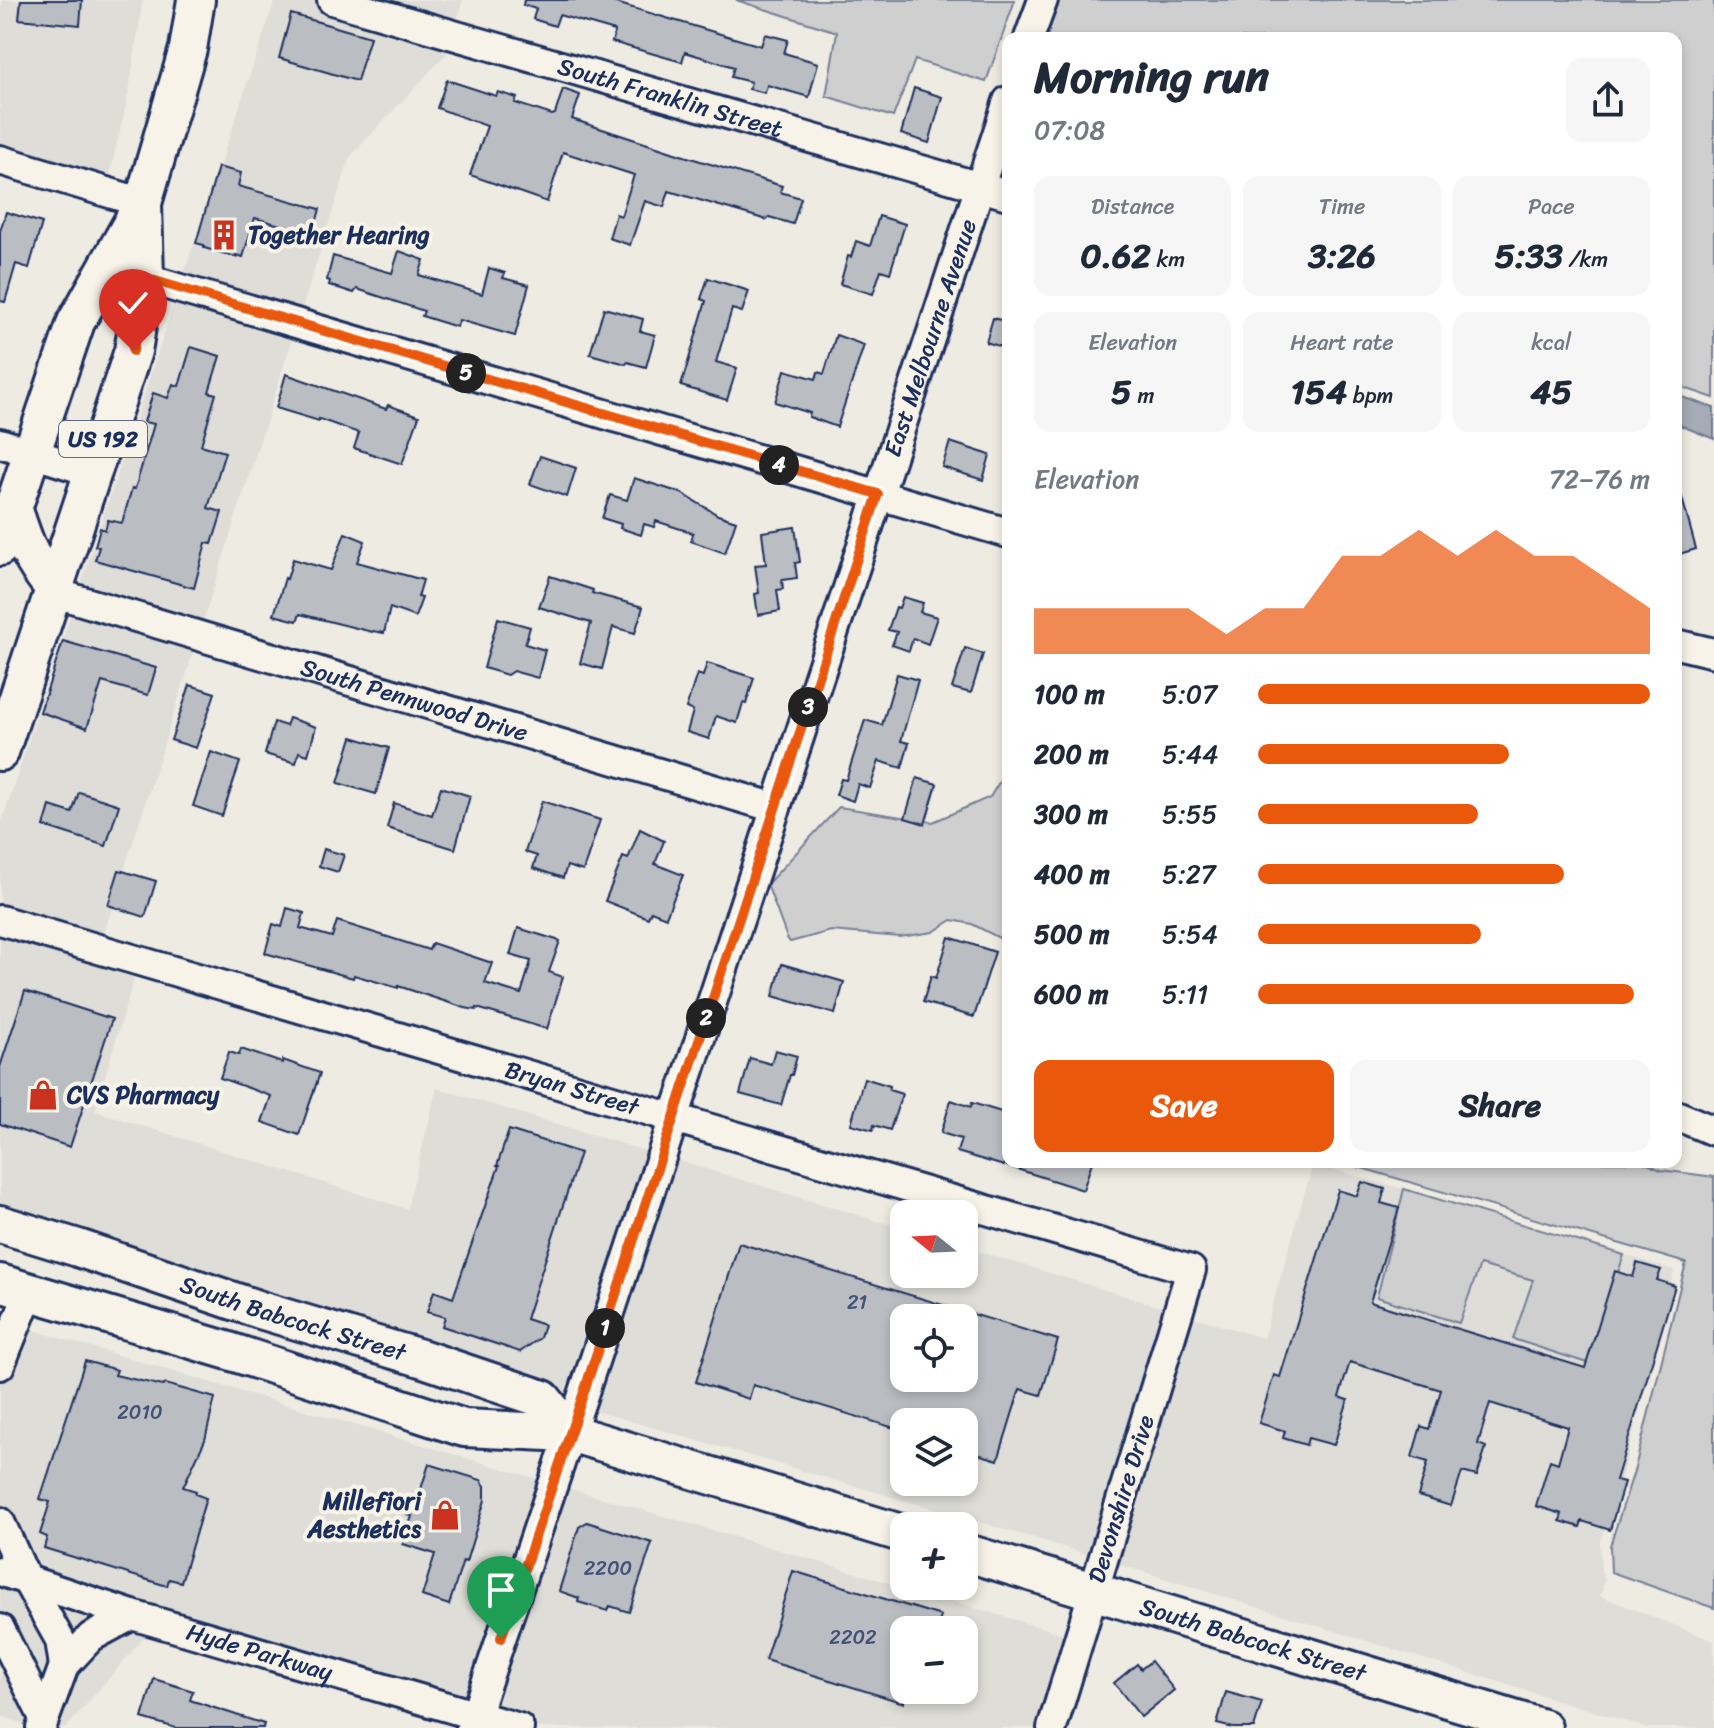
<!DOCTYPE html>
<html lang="en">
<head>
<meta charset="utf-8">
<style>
	body { margin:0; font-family:Sriracha,sans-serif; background:#f6f6f7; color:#1f2937; height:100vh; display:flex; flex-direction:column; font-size:30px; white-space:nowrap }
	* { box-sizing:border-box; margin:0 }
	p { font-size:26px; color:#747a83 }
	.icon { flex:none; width:44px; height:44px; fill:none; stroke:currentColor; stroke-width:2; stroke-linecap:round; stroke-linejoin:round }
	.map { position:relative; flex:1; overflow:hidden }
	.sheet { position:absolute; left:1002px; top:32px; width:680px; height:1136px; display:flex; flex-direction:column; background:#fff; border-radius:16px; box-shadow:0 4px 12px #0003 }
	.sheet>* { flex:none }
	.needle { width:52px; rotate:288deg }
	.tools { position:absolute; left:890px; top:1200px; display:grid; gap:16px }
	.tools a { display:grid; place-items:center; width:88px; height:88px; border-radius:16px; background:#fff; box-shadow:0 4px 12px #0003; font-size:40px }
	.pin { position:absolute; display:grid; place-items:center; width:68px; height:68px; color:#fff; margin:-82px -34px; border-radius:50% 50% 50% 0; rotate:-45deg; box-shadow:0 0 8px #0007 }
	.pin .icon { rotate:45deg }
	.km { position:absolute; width:40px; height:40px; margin:-20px; border-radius:50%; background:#222; color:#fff; font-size:22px; line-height:40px; text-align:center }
	.round { display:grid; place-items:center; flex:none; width:84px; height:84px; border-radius:16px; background:#f6f6f7 }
	.headline { display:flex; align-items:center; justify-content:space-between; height:136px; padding:0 32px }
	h1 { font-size:44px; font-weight:700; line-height:60px }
	.figures { display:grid; grid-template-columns:repeat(3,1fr); gap:12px; height:136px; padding:8px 32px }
	.figures div { display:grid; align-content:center; border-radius:16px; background:#f6f6f7; text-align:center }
	.figures b { font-size:34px; font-weight:700 }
	.figures small { font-size:22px; font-weight:400 }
	.figures p { font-size:22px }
	.chart { height:224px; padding:16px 32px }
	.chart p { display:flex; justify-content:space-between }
	.chart svg { width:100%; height:144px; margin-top:8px; fill:#ea580c; opacity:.7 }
	.cta { display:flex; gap:16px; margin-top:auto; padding:16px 32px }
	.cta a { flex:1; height:92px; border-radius:16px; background:#ea580c; color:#fff; font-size:32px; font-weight:700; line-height:92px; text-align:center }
	.cta a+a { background:#f6f6f7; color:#1f2937 }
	ul { padding:0 32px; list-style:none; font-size:26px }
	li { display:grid; grid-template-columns:128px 96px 1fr; align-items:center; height:60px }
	li i { height:20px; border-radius:10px; background:#ea580c }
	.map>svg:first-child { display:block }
	.built { fill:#deddd8; fill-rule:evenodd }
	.green { fill:#cfcfcf; stroke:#757f96; stroke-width:2 }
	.water { fill:#a6abb5; stroke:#6e7992; stroke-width:2 }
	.building { fill:#babdc2; stroke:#1b2f5e; stroke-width:2; fill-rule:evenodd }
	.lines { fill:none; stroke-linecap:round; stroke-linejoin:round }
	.minor-casing { stroke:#1b2f5e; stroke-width:34 }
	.major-casing { stroke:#1b2f5e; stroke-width:42 }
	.minor { stroke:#f7f3e8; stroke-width:28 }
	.major { stroke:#f7f3e8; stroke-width:36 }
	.route-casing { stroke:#fff; stroke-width:16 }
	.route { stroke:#ea580c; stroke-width:10 }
	.labels { text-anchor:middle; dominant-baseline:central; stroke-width:8; stroke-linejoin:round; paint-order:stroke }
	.number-label { font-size:20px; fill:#435277 }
	.shield { fill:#f7f3e8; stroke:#5d6a87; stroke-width:2 }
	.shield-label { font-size:22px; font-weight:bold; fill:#1b2f5e }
	.street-label { font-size:24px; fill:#1b2f5e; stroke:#f7f3e8 }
	.poi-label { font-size:24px; font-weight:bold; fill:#1b2f5e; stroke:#f7f3e8; text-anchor:start }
</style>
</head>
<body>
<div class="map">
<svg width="1714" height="1728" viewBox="0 0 1714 1728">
	<rect width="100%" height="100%" fill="#eeebe2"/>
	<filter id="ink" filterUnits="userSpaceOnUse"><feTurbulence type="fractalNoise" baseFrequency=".0125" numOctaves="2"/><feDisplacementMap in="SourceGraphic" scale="16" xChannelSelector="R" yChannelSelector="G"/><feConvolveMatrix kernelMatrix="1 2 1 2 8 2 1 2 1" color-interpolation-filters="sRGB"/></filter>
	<g filter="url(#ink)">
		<!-- built -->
		<g class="built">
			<polygon points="3,0 143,0 129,91 107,187 0,161 0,12"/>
			<polygon points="275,0 463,0 447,53 350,157 94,965 134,978 95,1111 407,1209 437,1088 649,1152 567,1403 0,1213 0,827"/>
			<path d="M673,1159l231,70v45h60v-27l299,91 50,-174 91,25 -27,108 103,-33 53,17 -20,58 74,24 37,-108 50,15 -49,195 -25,78 1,29 4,7 -5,17 114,45v87h-67l-606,-188 -449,-130zM904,1318h60v60h-60zM904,1422h60v60h-60z"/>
			<polygon points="16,1325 541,1480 460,1719 154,1626 66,1728 37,1728 0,1716 0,1363"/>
			<path d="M565,1487l502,148 -24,93h-554l-2,-9zM904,1630h60v60h-60z"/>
		</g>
		<!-- green -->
		<g class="green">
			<polygon points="736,0 1015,0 986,82 915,60 893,117 826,96 837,32"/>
			<polygon points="1056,0 1714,0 1714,398 1676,385 1676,38 1044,38"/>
			<polygon points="1008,768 1008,941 1005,941 972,924 952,920 933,932 900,937 831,931 790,942 787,938 767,884 839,807 933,822 990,797"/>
			<polygon points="1341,1162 1643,1162 1661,1170 1714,1177 1714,1608 1611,1572 1610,1546 1635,1468 1686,1263"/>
			<polygon points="1404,1189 1624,1255 1587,1363 1513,1339 1533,1280 1480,1265 1459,1323 1377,1297"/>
		</g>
		<!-- water -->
		<polygon class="water" points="1676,395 1714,408 1714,439 1682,426 1676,425"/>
		<!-- building -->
		<g class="building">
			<polygon points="21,0 82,0 80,25 19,19"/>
			<polygon points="524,0 606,0 761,46 765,34 788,40 784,53 818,63 809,97 767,85 765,93 749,89 751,82 731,77 734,67 685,52 682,62 612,42 615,31 559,15 555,26 533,19 536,9 523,5"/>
			<polygon points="291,14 370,37 357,81 279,58"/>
			<polygon points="447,80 496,96 498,92 517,98 515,103 552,115 555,114 563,89 580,95 572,119 681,155 782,186 780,192 801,198 793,224 769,217 767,220 669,191 664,207 645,201 630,245 609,238 616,214 621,216 634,175 563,152 547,202 470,175 487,126 437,108"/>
			<polygon points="914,88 942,97 929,143 901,134"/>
			<polygon points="218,167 241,173 238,186 320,209 313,234 255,218 243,257 236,255 236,257 204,248 204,245 196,243"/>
			<polygon points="6,212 42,223 29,268 16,264 5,302 0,301 0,231"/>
			<polygon points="879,216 905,224 890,273 881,270 873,294 840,284 848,256 851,257 856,241 870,246"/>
			<polygon points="399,251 424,260 419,275 482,294 489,268 505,273 503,278 529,285 515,336 459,320 457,327 422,316 424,311 357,289 354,293 329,285 330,281 327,280 333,256 392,273"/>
			<polygon points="708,278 749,291 742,312 732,309 716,362 737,368 727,400 681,386 706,301 701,299"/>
			<polygon points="604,308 643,319 640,331 655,335 646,367 627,362 626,364 590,354"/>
			<polygon points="993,318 1008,322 1008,349 986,342"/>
			<polygon points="836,335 864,345 837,427 809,417 810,413 775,402 785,370 816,379 818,372 824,374"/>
			<polygon points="191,347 220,356 209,392 216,394 201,445 225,452 208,508 222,512 212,544 206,543 194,588 95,560 99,547 95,546 100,528 105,530 108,520 122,523 132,488 135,489 154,424 144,422 153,393 168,398 173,384 179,386"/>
			<polygon points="286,374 386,409 388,405 419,416 402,464 354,448 359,433 319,419 319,421 276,408"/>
			<polygon points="950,442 990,455 983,480 942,467"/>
			<polygon points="540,456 576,468 567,497 530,484"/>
			<polygon points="634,478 681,493 718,515 736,521 725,553 691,541 693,533 656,521 654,527 644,524 641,535 620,528 621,524 602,518 610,495 627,500"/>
			<polygon points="1681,494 1696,549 1676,555 1676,495"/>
			<polygon points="795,527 800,562 795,563 797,578 782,580 783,589 777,590 780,611 758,615 755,594 759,593 755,565 766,564 762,532"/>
			<polygon points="345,533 365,541 357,562 423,580 418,597 422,598 415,617 390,608 384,633 373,631 372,632 300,614 297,621 274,615 285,578 287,579 293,559 331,570"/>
			<polygon points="550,576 593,590 592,593 643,607 635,633 613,627 602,669 580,663 591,623 539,607"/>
			<polygon points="903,597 923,603 920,612 937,617 928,644 913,638 909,651 892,645 897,632 888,630 896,607 899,608"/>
			<polygon points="498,618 530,627 525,644 545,650 538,678 513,671 507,675 484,668"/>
			<polygon points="63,641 156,668 148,695 102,682 87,728 40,712"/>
			<polygon points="965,648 983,654 971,693 952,688"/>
			<polygon points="707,663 754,678 746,704 743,703 737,723 716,716 709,739 687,732 693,711 686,708 697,674 703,676"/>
			<polygon points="897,674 918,680 901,741 909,743 902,768 879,761 870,788 858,784 853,801 836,795 841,779 846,780 865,720 882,725"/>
			<polygon points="190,685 215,693 196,748 171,740"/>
			<polygon points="289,718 316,727 308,755 299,752 296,763 265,754 274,722 286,726"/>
			<polygon points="352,737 389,748 376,794 338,783"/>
			<polygon points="211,752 240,762 222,816 193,806"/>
			<polygon points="917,778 937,784 925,824 905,818"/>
			<polygon points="441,787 470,796 455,849 387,828 394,803 432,815"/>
			<polygon points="79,792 119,805 106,846 44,826 50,806 72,813"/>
			<polygon points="542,801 600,820 583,871 567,866 563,878 533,868 537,856 525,852"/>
			<polygon points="640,829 664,841 655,864 683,875 666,917 651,911 648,918 605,901 623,857 628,859"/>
			<polygon points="324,849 344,855 338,872 319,866"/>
			<polygon points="119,870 156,881 145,917 108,905"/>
			<polygon points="287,908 304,913 300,928 332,937 337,921 429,950 432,943 492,963 485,983 521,994 531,961 510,955 518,928 560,941 549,972 563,977 547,1029 477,1008 476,1010 465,1008 398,986 398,988 354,975 353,978 265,953 273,924 282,927"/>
			<polygon points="949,937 995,952 974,1017 923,1002 931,976 936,978"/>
			<polygon points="782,964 844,982 835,1014 773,996"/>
			<polygon points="25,991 112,1019 70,1147 0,1124 0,1067"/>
			<polygon points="241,1049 282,1063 283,1060 320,1073 299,1135 262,1122 271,1096 220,1078 229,1052 239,1055"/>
			<polygon points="775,1050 797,1056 792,1075 790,1075 781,1105 740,1094 750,1058 771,1064"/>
			<polygon points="864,1078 890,1086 889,1090 902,1094 890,1130 874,1125 873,1130 851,1124"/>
			<polygon points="951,1100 971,1107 972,1103 1008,1114 1008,1152 1004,1166 957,1152 961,1139 941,1133"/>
			<polygon points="509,1130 580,1153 526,1319 544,1325 540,1338 520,1352 442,1326 445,1317 427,1312 434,1291 453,1298 499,1166 497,1166"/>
			<polygon points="1007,1162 1092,1162 1083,1190 1007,1166"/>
			<polygon points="1362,1182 1385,1189 1381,1203 1399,1208 1370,1302 1585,1368 1615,1271 1633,1277 1637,1263 1661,1270 1657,1280 1675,1286 1616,1480 1624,1482 1610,1530 1582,1521 1580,1527 1560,1521 1562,1514 1536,1506 1550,1460 1558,1463 1568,1427 1490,1403 1478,1444 1486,1447 1477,1476 1462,1472 1451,1506 1418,1496 1428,1462 1412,1457 1421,1426 1429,1429 1441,1390 1350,1362 1339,1397 1348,1400 1334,1445 1308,1438 1306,1445 1283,1438 1285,1431 1259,1423 1274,1375 1280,1377 1338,1190 1357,1196"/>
			<path d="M739,1243l319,97 -17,55 -21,-6 -22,71 -34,-10v-28h-60v9l-151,-46 -4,14 -53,-17zM904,1318h60v60h-60z"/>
			<polygon points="85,1361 117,1370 115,1375 163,1386 165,1384 169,1385 215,1398 205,1440 183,1487 196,1491 195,1494 206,1498 181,1582 169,1579 167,1586 44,1548 47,1537 40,1534 50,1502 40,1499"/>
			<polygon points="429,1464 481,1480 485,1486 485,1500 466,1562 463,1561 449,1605 422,1596 435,1554 403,1544 412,1516 407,1515 414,1494 419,1495"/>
			<polygon points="587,1522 652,1543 629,1612 610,1606 608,1611 578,1602 579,1598 559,1591 579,1527"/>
			<polygon points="793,1571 941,1616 937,1630 904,1630 904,1703 765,1660"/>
			<polygon points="1151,1661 1174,1690 1141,1717 1114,1683 1137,1664 1141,1669"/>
			<polygon points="154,1679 193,1691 190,1700 264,1724 263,1728 176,1728 142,1718"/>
			<polygon points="1226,1692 1262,1702 1254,1728 1233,1728 1217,1724"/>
		</g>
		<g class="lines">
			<!-- minor casing -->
			<g class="minor-casing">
				<g id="minor">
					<path id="s1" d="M332,0l676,195"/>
					<polyline points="1029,38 1043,0"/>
					<polyline points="0,160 143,203"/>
					<polyline points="106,267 1008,533"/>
					<polyline points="0,443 92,472"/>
					<path id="s2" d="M52,592l724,216"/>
					<polyline points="1676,644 1714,653"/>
					<path id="s3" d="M0,920l1191,350 -139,458"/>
					<polyline points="1676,1115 1714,1131"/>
					<polyline points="0,1365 29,1293"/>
					<polyline points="0,1522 26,1579 60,1640 64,1666"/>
					<path id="s4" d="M0,1571l132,44 387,113"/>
					<polyline points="0,1629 44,1718"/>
					<polyline points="41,1728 64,1666 91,1637 132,1615"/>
					<path id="s5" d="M471,1728l113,-336 424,-1291"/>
				</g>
			</g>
			<!-- major casing -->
			<g class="major-casing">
				<g id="major">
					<path d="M13,507c11,34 17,54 41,81"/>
					<polyline points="0,547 76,322 143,203 188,49 196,0"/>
					<polyline points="0,752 133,351 145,278 143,204"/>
					<path id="s6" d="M0,1224l78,24 182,62 164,49 119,40 27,34"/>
					<polyline points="0,1283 229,1351 464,1428 570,1433 904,1534"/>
					<path id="s7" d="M964,1552l579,176"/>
				</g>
			</g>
			<!-- minor -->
			<use href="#minor" class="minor"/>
			<!-- major -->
			<use href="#major" class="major"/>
		</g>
	</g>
	<g class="lines" filter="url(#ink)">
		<!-- route casing -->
		<g class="route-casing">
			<polyline id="route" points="133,351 145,278 878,494 584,1392 501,1638"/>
		</g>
		<!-- route -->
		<use href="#route" class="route"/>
	</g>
	<!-- icons -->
	<defs>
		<g id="building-bare" transform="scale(2.4)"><path d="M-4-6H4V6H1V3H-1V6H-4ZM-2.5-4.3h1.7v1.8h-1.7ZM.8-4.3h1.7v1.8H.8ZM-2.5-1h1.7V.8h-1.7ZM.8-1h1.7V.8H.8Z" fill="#c8321e" stroke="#f7f3e8" stroke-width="2.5" paint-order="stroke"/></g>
		<g id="shop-bare" transform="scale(2.4)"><path d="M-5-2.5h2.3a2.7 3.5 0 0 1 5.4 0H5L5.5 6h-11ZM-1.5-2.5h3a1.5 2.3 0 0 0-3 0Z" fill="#c8321e" stroke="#f7f3e8" stroke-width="2.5" paint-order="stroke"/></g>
	</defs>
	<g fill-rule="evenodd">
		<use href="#building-bare" x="224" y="235"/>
		<use href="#shop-bare" x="43" y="1095"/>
		<use href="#shop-bare" x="445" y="1515"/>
	</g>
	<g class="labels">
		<!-- number labels -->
		<g class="number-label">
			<text x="857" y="1302">21</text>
			<text x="140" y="1412">2010</text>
			<text x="608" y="1568">2200</text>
			<text x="853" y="1637">2202</text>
		</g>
		<!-- shield labels -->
		<rect class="shield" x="59" y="421" width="88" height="36" rx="6"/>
		<g class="shield-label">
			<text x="103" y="439">US 192</text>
		</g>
		<!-- street labels -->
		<g class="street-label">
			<text stroke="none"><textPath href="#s1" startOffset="352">South Franklin Street</textPath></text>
			<text stroke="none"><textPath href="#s5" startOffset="1464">East Melbourne Avenue</textPath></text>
			<text stroke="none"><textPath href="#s2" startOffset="378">South Pennwood Drive</textPath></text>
			<text stroke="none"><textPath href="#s3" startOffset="596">Bryan Street</textPath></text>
			<text stroke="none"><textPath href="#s6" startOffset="308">South Babcock Street</textPath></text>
			<text transform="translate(1121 1499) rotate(-73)">Devonshire Drive</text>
			<text stroke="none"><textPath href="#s7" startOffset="302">South Babcock Street</textPath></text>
			<text stroke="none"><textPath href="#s4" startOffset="272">Hyde Parkway</textPath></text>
		</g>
		<!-- poi labels -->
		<g class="poi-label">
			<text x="248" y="235">Together Hearing</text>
			<text x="67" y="1095">CVS Pharmacy</text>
			<text x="421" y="1501" text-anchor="end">Millefiori<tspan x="421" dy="28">Aesthetics</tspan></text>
		</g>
	</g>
</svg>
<div class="tools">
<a><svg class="needle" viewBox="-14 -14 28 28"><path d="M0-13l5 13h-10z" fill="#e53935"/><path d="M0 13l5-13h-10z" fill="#747a83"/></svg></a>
<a><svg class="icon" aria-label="locate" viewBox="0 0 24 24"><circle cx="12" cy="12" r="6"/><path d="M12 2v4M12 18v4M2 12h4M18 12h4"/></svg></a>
<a><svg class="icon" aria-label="layers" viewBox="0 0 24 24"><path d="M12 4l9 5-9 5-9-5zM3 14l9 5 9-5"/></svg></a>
<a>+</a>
<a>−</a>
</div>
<div class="pin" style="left:501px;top:1638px;background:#1e9e55"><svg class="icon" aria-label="arrive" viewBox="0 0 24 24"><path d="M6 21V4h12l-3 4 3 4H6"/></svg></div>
<div class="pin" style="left:133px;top:351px;background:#d93025"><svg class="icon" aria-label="check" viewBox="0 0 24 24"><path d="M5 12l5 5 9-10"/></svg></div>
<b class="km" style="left:605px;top:1328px">1</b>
<b class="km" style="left:706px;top:1018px">2</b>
<b class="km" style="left:808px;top:707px">3</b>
<b class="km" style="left:779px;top:465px">4</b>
<b class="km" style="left:466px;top:373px">5</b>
<section class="sheet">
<div class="headline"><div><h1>Morning run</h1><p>07:08</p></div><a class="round"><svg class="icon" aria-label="share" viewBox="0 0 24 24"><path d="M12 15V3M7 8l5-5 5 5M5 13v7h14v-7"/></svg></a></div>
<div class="figures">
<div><p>Distance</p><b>0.62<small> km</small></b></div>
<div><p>Time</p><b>3:26</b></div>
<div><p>Pace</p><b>5:33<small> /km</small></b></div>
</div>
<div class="figures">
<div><p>Elevation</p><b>5<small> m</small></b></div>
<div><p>Heart rate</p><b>154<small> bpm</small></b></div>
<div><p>kcal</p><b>45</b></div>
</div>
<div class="chart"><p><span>Elevation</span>72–76 m</p>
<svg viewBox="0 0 160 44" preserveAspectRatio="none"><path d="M0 44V30L10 30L20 30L30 30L40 30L50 38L60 30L70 30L80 14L90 14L100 6L110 14L120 6L130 14L140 14L150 22L160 30V44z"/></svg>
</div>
<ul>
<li><b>100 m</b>5:07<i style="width:100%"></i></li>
<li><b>200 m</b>5:44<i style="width:64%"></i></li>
<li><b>300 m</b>5:55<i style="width:56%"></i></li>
<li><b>400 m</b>5:27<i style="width:78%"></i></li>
<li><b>500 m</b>5:54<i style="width:57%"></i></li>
<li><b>600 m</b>5:11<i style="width:96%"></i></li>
</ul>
<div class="cta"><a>Save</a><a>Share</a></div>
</section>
</div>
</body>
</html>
